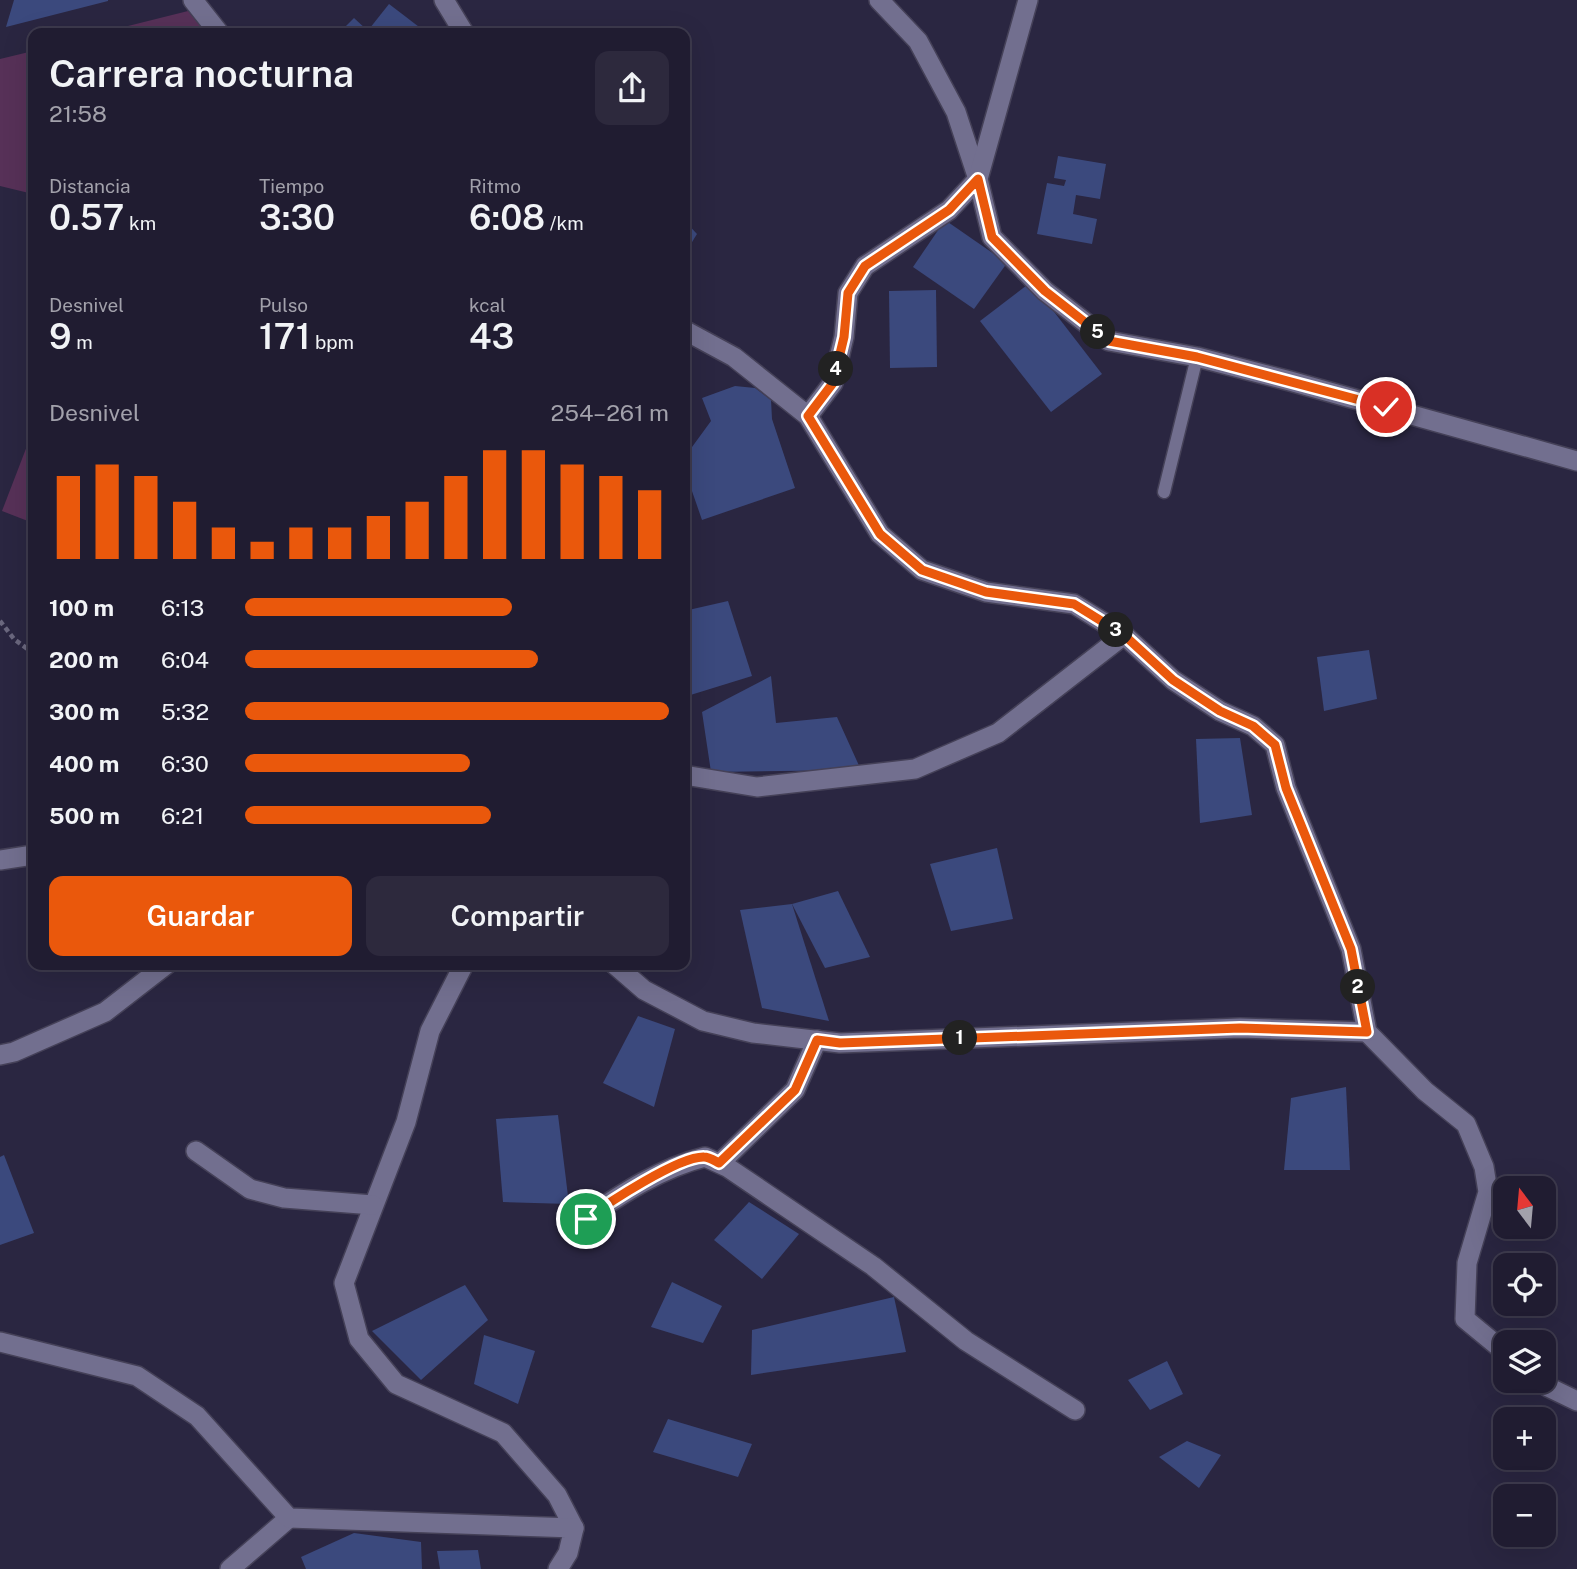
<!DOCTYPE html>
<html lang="es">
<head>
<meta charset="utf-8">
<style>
	body { margin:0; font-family:"Public Sans",sans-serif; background:#2d293d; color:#f1f3f6; height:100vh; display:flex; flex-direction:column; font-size:26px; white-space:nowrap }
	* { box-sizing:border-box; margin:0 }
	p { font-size:23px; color:#a2a1ab }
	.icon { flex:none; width:38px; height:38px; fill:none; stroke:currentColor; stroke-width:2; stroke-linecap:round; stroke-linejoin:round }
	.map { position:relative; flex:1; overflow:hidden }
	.sheet { position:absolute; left:28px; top:28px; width:662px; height:942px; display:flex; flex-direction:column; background:#201c31; border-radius:14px; box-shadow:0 7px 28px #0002,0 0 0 2px #3d3a4d }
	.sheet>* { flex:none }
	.needle { width:46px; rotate:344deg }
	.controls { position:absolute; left:1493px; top:1176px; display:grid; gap:14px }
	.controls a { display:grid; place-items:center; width:63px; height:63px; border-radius:14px; background:#201c31; box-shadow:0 7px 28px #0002,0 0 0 2px #3d3a4d; font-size:35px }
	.pin { position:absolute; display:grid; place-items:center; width:60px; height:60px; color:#fff; margin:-30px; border:4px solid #fff; border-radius:50%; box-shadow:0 2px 7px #0007 }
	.km { position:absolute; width:35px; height:35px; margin:-18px; border-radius:50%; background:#222; color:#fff; font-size:19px; line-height:35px; text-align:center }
	.round { display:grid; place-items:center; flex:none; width:74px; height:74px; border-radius:14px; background:#2d293d }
	.overview { display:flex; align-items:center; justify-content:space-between; height:119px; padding:0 21px }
	h1 { font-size:38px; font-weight:600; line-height:52px }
	.stats { display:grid; grid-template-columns:repeat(3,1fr); gap:10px; height:119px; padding:7px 21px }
	.stats div { display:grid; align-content:center }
	.stats b { font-size:35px; font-weight:600 }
	.stats small { font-size:19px; font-weight:400 }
	.stats p { font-size:19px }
	.chart { height:196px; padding:14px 21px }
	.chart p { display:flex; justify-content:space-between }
	.chart svg { width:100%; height:126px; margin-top:7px; stroke:#ea580c; stroke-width:6 }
	.primary-button { display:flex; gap:14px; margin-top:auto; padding:14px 21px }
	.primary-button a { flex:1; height:80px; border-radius:14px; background:#ea580c; color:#fff; font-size:28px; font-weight:600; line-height:80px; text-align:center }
	.primary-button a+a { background:#2d293d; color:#f1f3f6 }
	ul { padding:0 21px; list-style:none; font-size:23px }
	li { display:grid; grid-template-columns:112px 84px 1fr; align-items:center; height:52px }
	li i { height:18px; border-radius:9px; background:#ea580c }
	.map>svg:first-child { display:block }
	.green { fill:#573158 }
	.building { fill:#3b497d }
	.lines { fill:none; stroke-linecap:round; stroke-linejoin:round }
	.service-casing { stroke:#454158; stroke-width:15 }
	.minor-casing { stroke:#454158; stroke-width:22 }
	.tertiary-casing { stroke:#454158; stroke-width:22 }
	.path { stroke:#6a677e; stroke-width:4.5; stroke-dasharray:5 3.5; stroke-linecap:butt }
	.service { stroke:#726f8f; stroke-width:12 }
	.minor { stroke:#726f8f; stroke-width:19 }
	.tertiary { stroke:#726f8f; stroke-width:19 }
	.route-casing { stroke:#fff; stroke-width:14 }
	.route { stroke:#ea580c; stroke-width:9 }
</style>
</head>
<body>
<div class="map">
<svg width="1577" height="1569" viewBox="0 0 1577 1569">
	<rect width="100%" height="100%" fill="#2a2641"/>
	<!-- green -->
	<g class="green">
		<polygon points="188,11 206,33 100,33"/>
		<polygon points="33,51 33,194 0,186 0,59"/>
		<polygon points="32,433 33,433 33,523 2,511"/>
	</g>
	<!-- building -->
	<g class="building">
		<polygon points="14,0 108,0 108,1 6,27"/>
		<polygon points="389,4 427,33 366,33"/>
		<polygon points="354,18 367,30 364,33 339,33"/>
		<polygon points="1058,156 1106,164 1100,199 1076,195 1073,214 1097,219 1092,244 1037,234 1047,183 1064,186 1066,180 1054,178"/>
		<polygon points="684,220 697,234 684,255"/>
		<polygon points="945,220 1007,263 974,309 913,267"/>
		<polygon points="1031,282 1102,374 1051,412 980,321"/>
		<polygon points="936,290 937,367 890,368 889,291"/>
		<polygon points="735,386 755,388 771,400 772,419 795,488 702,520 684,468 684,458 711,421 702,398"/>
		<polygon points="728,601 752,676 684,697 684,611"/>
		<polygon points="1369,650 1377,699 1324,711 1317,657"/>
		<polygon points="771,676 776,723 837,717 861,770 711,772 702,712"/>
		<polygon points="1240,738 1252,815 1200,823 1196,739"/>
		<polygon points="997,848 1013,919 951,931 930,864"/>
		<polygon points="838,891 870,957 825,968 792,904"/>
		<polygon points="792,904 829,1021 762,1008 740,910"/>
		<polygon points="638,1016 675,1029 654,1107 603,1083"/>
		<polygon points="1346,1087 1350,1170 1284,1170 1291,1098"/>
		<polygon points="558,1115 569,1204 503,1202 496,1119"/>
		<polygon points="4,1155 34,1233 0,1245 0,1157"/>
		<polygon points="749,1202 799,1234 762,1279 714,1240"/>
		<polygon points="672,1282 722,1306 703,1343 651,1327"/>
		<polygon points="465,1285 488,1320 421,1380 372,1331"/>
		<polygon points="894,1297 906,1352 751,1375 752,1330"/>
		<polygon points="484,1335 535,1351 518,1404 474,1384"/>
		<polygon points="1167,1361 1183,1394 1150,1410 1128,1380"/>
		<polygon points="668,1419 752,1444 738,1477 653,1452"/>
		<polygon points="1187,1441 1221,1455 1199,1488 1159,1457"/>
		<polygon points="354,1533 421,1542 422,1569 306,1569 301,1557"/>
		<polygon points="478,1550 481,1569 440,1569 437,1551"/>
	</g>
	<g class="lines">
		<!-- service casing -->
		<g class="service-casing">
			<polyline id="service" points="1164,492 1197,357"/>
		</g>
		<!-- minor casing -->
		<g class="minor-casing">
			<g id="minor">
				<polyline points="193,0 219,33"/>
				<polyline points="444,0 464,33"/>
				<polyline points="879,0 918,41 956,112 978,179 992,237 1045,291 1109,341 1197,357 1290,381 1577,461"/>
				<polyline points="684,330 734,357 808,416 880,534 922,570 986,592 1074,604 1124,635 1173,680 1220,711 1253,726 1275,745 1286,788 1351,949 1367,1032 1425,1091 1466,1124 1484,1167 1488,1192 1467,1263 1465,1319 1505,1352"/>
				<polyline points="808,416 833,383 844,337 848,293 865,266 949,210 978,179 1028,0"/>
				<polyline points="684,775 757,787 915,769 998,733 1124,635"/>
				<polyline points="0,860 33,855"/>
				<polyline points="464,964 430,1031 406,1122 344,1283 359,1339 396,1384 503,1433 557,1495 574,1528"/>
				<polyline points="614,964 644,990 703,1021 753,1033 840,1043 1240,1028 1367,1032"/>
				<polyline points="0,1055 14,1052 105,1012 167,964"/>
				<polyline points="196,1151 250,1189 284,1198 373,1205"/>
				<polyline points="720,1163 795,1090 817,1040"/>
				<path d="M586,1218c37,-25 75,-50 119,-61l22,10 146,99 93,75 109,69"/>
				<polyline points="1540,1381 1548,1387 1577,1401"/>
				<polyline points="230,1569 289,1518"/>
			</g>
		</g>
		<!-- tertiary casing -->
		<g class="tertiary-casing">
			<polyline id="tertiary" points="0,1342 137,1376 197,1416 289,1518 574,1528 568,1553 558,1569"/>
		</g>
		<!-- path -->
		<polyline class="path" points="0,621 14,639 33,653"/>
		<!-- service -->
		<use href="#service" class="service"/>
		<!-- minor -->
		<use href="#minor" class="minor"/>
		<!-- tertiary -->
		<use href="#tertiary" class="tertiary"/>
	</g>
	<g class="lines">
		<!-- route casing -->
		<g class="route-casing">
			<path id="route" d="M586,1219c22,-16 93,-63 118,-62 5,0 11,4 15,6l76,-73 22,-50 23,3 400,-15 127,4 -16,-83 -65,-161 -11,-43 -22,-19 -33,-15 -47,-31 -49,-45 -50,-31 -88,-12 -64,-22 -42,-36 -72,-118 25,-33 11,-46 4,-44 17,-27 84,-56 29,-31 14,58 53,54 64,50 88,16 189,50"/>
		</g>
		<!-- route -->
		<use href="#route" class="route"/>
	</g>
</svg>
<div class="controls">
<a><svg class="needle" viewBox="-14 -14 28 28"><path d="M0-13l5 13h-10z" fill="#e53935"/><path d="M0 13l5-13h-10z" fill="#a2a1ab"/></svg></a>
<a><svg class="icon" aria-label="locate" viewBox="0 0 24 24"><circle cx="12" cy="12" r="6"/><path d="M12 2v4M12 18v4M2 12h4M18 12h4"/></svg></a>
<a><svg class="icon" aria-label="layers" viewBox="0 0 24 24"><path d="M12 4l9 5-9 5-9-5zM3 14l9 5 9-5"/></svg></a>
<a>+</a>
<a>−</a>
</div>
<div class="pin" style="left:586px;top:1219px;background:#1e9e55"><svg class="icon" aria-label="arrive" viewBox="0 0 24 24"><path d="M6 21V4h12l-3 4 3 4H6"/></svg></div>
<div class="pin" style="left:1386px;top:407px;background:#d93025"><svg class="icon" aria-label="check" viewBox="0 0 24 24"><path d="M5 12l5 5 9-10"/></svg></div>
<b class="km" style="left:960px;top:1038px">1</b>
<b class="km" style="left:1358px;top:987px">2</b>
<b class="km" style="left:1116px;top:630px">3</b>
<b class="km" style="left:836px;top:369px">4</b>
<b class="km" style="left:1098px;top:332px">5</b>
<section class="sheet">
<div class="overview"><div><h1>Carrera nocturna</h1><p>21:58</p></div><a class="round"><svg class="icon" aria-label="share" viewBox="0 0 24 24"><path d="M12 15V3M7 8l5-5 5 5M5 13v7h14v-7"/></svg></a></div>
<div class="stats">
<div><p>Distancia</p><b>0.57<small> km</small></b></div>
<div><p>Tiempo</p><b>3:30</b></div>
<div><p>Ritmo</p><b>6:08<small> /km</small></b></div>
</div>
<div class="stats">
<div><p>Desnivel</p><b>9<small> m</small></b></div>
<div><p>Pulso</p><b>171<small> bpm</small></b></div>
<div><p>kcal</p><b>43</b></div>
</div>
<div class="chart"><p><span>Desnivel</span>254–261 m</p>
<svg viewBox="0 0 160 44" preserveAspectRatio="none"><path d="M5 44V15M15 44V11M25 44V15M35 44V24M45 44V33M55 44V38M65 44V33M75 44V33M85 44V29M95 44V24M105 44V15M115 44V6M125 44V6M135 44V11M145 44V15M155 44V20"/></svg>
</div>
<ul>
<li><b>100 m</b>6:13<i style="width:63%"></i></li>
<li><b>200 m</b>6:04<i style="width:69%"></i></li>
<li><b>300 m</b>5:32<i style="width:100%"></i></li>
<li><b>400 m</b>6:30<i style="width:53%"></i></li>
<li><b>500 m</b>6:21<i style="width:58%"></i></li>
</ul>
<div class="primary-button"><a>Guardar</a><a>Compartir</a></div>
</section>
</div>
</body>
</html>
